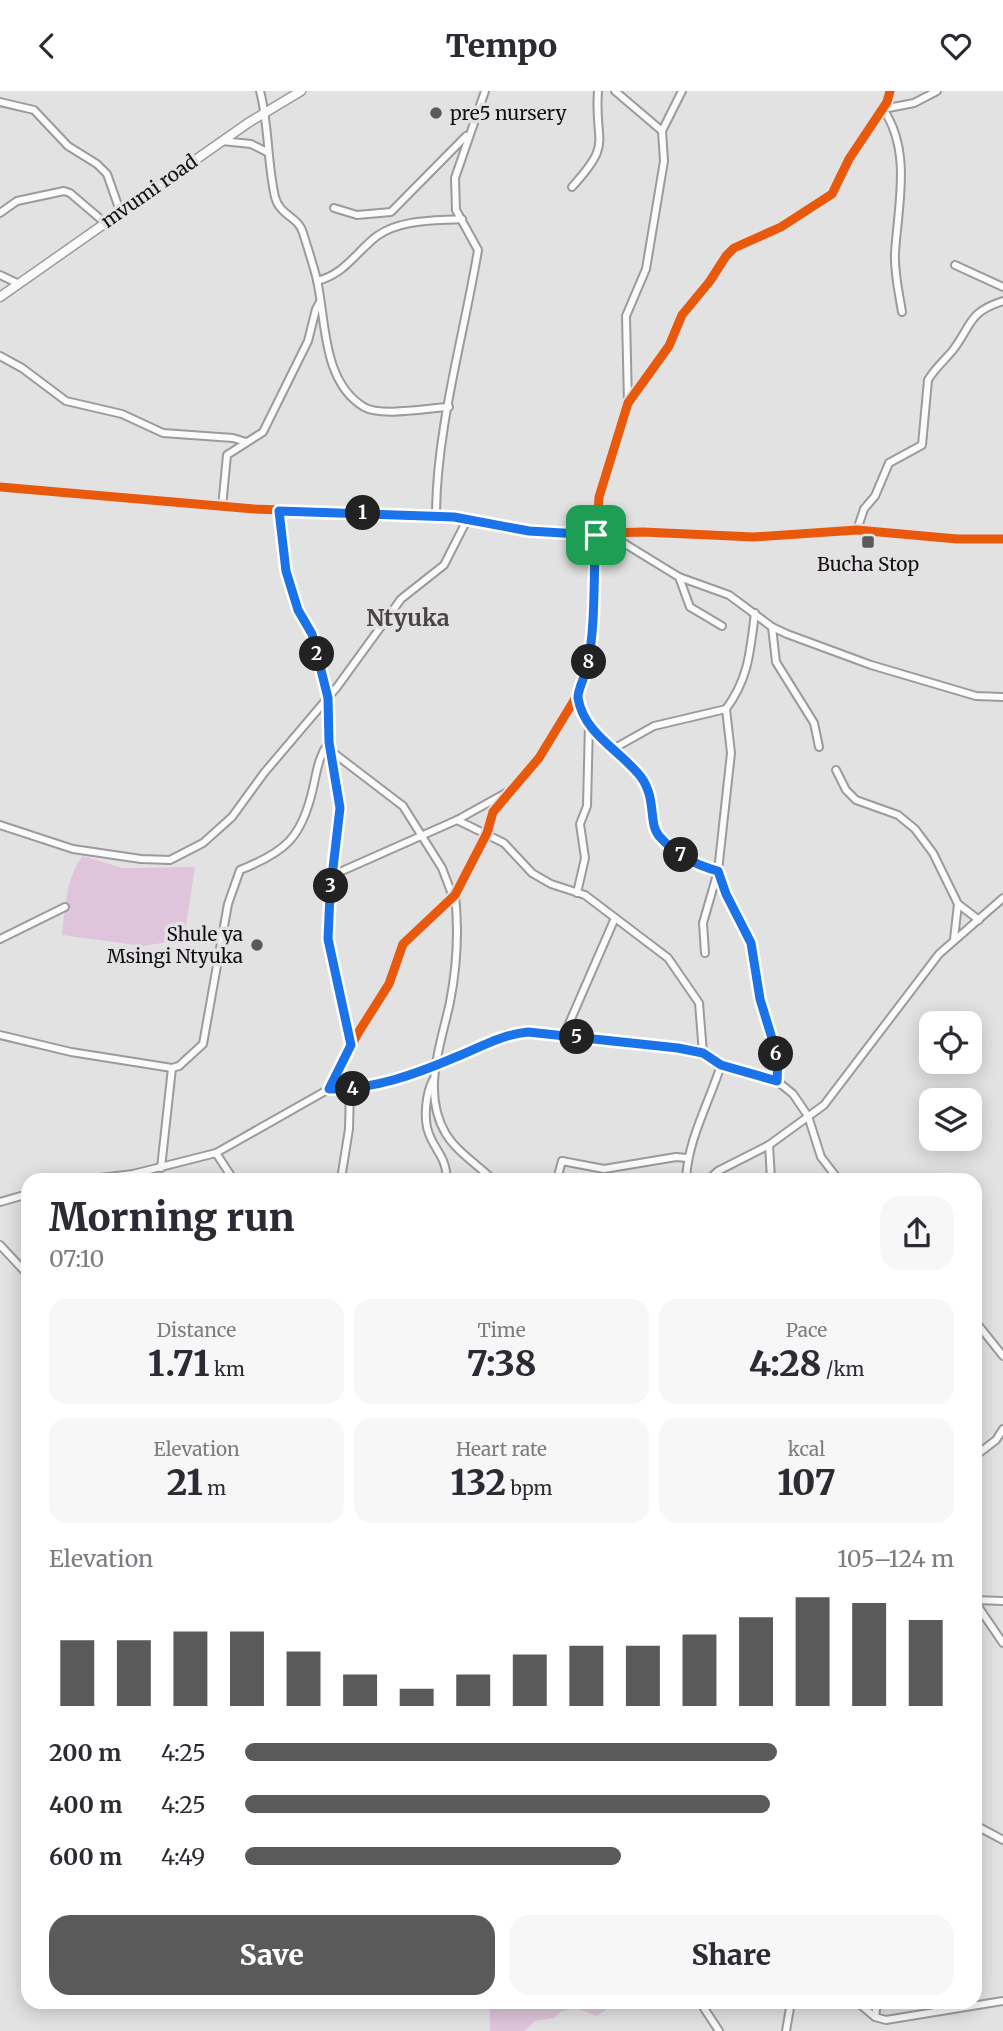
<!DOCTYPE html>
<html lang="en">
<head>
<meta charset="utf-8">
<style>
	body { margin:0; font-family:Merriweather,serif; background:#f7f7f7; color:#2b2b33; height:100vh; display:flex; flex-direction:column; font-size:26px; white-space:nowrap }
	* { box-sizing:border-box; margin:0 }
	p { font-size:23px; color:#7c7c81 }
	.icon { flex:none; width:38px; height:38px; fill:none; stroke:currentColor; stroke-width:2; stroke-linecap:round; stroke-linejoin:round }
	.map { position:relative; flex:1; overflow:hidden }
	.side { position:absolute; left:21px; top:1082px; width:961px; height:836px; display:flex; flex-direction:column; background:#fff; border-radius:21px; box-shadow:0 4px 18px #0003 }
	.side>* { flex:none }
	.controls { position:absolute; left:919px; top:920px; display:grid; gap:14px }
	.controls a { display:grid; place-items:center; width:63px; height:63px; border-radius:14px; background:#fff; box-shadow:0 4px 18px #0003; font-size:35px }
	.pin { position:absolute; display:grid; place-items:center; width:60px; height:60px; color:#fff; margin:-30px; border-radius:14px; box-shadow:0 4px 10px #0006 }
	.km { position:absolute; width:35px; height:35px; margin:-18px; border-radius:50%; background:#222; color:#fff; font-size:19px; line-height:35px; text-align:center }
	.round { display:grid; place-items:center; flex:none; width:74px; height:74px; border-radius:21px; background:#f7f7f7 }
	.summary { display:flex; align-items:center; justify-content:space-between; height:119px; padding:0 28px }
	h1 { font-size:38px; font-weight:800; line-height:52px }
	.metrics { display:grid; grid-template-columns:repeat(3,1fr); gap:10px; height:119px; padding:7px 28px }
	.metrics div { display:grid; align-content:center; border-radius:18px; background:#f7f7f7; text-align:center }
	.metrics b { font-size:35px; font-weight:800 }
	.metrics small { font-size:19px; font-weight:400 }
	.metrics p { font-size:19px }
	.chart { height:196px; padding:14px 28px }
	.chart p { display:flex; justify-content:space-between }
	.chart svg { width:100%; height:126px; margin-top:7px; stroke:#5b5a5b; stroke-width:6 }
	.cta { display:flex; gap:14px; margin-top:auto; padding:14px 28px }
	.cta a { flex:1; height:80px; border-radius:21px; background:#5b5a5b; color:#fff; font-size:28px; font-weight:800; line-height:80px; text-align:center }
	.cta a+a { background:#f7f7f7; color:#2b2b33 }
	ul { padding:0 28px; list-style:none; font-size:23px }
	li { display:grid; grid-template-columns:112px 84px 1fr; align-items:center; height:52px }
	li i { height:18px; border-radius:9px; background:#5b5a5b }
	header { display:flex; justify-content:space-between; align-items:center; height:91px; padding:0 28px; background:#fff; font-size:32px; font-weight:800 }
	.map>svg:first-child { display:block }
	.green { fill:#dfc4db }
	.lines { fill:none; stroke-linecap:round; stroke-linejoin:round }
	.minor-casing { stroke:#9c9a9c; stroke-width:10 }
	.tertiary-casing { stroke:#9c9a9c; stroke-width:11 }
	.minor { stroke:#fbfbfb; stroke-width:6 }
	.tertiary { stroke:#fbfbfb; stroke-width:8 }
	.cycleway-casing { stroke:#e4e1e4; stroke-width:13 }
	.cycleway { stroke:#e8590c; stroke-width:9 }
	.route-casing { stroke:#fff; stroke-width:14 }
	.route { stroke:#1a73e8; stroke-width:9 }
	.poi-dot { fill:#5b5a5b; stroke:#e4e1e4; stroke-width:2.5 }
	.labels { text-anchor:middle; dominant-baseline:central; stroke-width:7; stroke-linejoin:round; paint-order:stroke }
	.poi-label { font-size:19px; fill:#121112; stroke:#e4e1e4; text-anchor:start }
	.street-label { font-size:19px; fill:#121112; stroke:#e4e1e4 }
	.quarter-label { font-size:23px; font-weight:bold; fill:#474446; stroke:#e4e1e4 }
</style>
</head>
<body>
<header><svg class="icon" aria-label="back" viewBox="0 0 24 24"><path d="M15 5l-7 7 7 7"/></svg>Tempo<svg class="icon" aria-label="heart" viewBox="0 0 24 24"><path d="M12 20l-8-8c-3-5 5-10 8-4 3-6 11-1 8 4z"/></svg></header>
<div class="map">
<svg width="1003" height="1940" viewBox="0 0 1003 1940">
	<rect width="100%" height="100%" fill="#e3e2e3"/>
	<!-- green -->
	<g class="green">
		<path d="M83,765l40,12 72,-1 -9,59 -5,14 -38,6 -81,-11c3,-26 4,-58 21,-79z"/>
		<polygon points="490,1911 616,1912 597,1925 575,1917 562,1920 554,1927 535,1930 524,1940 490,1940"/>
	</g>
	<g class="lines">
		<!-- minor casing -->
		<g class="minor-casing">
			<g id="minor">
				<path d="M260,0c9,34 7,71 15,106 5,19 24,20 28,36 5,16 10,31 14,47 9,40 5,102 47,127 17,10 64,1 85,0"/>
				<polyline points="615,0 662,40 664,70 646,178 626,225 628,312"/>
				<polyline points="0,11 34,19 68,55 97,73 107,83 120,120"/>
				<path d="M883,18c29,42 15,96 12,144 -1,20 4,40 7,59"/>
				<polyline points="883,18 914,12 937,0"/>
				<polyline points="662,40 682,0"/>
				<polyline points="222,50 251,53 267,61"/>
				<path d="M572,96c42,-46 22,-42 26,-96"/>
				<polyline points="334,117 357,124 391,121 466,45"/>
				<polyline points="0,122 17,110 64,100 70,102 104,131"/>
				<polyline points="955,174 1003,196"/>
				<polyline points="0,184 19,193"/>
				<path d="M317,190c28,-7 39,-29 60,-45 24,-17 57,-15 85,-17"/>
				<polyline points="0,265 22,277 66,310 122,323 163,342 233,347 246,351"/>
				<polyline points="0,396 254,418 454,426 529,440 575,443 643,441 754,446 857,439 957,448 1003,448"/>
				<polyline points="222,416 227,364 263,341 308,250 316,218 320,211"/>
				<polyline points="279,420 286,479 298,519 312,543 328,607 329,651 340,717 330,803 328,848 351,954"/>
				<path d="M436,425c0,-86 28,-181 42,-266l-22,-40 -1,-32 30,-87"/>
				<path d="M857,439l7,-21 11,-13 14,-33 33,-18 6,-65c7,-12 17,-20 25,-30 19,-25 15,-38 50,-49"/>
				<polyline points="609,443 679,486 729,504 772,536 787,543 871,574 976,605 1003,606"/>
				<polyline points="679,486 690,516 722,535"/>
				<path d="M755,522c-5,38 -6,65 -29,96l5,44 -13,118 7,23 26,48 9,57 18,59 -1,23"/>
				<polyline points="772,536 776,571 814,632 819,656"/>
				<polyline points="577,605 589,633 641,686 653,711 655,740 688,769 718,780 703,832 705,862"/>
				<polyline points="613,658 654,635 726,618"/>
				<polyline points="331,660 403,715 442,777 453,806"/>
				<polyline points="836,679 846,699 856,709 898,724 915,738 933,762 958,813 979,829"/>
				<polyline points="457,729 504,752 532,782 551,793 585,804 668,867 699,912 703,962"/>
				<polyline points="0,734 73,758 141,768 170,769 203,752 232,726 264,682 337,596 401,508 444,474 468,427"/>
				<polyline points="333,784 457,729 511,699"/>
				<polyline points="577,802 585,767 580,733 587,715 589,633"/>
				<path d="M455,804c4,36 2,71 -5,107 -9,43 -29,90 -4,132 11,18 32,31 46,45"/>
				<polyline points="0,848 65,816"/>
				<polyline points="954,848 958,813"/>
				<path d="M0,944l71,17 101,16 7,-2 24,-22 25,-140 12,-34c46,-18 62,-33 73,-82 4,-17 5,-31 16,-46"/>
				<polyline points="564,944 615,827"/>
				<path d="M433,989c-7,13 -10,39 -4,54 8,20 16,21 18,45"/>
				<polyline points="329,998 358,942 389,893 403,853 455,804 487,742 493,721 539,667 581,598 591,555 599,406 628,312 669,255 682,224 710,190 726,165 734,157 781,136 832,103 849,68 887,11 890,0"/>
				<polyline points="769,1054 771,1088"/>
				<polyline points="216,1062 233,1088"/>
				<polyline points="161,1077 172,977"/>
				<polyline points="91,1088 133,1083 216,1062 329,998 373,995 458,966 507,943 528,941 678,957 703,962 721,974 777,990 793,1003 808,1025 821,1066 838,1088"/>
				<polyline points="341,1088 349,1038 350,998"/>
				<polyline points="557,1088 562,1070 604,1078 676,1066 687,1067"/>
				<path d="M686,1088c2,-40 23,-76 35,-114"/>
				<polyline points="709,1088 718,1080 769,1054 824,1014 939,863 1003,807"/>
				<polyline points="0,1111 28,1103"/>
				<polyline points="0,1154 28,1184"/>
				<polyline points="975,1230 1003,1265"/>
				<polyline points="975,1365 996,1349 1003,1338"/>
				<polyline points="975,1509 1003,1510"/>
				<polyline points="975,1511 1003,1552"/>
				<polyline points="975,1734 1003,1749"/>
				<polyline points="700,1911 719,1940"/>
				<polyline points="857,1911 875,1926 886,1929 1003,1910"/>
				<polyline points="875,1926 877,1911"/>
				<polyline points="786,1940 791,1911"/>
			</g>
		</g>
		<!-- tertiary casing -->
		<g class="tertiary-casing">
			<polyline id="tertiary" points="0,206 248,32 301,0"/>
		</g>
		<!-- minor -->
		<use href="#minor" class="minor"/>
		<!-- tertiary -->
		<use href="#tertiary" class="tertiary"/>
		<!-- cycleway casing -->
		<g class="cycleway-casing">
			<g id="cycleway">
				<polyline points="0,396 254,418 454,426 529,440 575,443 643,441 754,446 857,439 957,448 1003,448"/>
				<polyline points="329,998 358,942 389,893 403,853 455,804 487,742 493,721 539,667 581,598 591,555 599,406 628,312 669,255 682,224 710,190 726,165 734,157 781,136 832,103 849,68 887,11 890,0"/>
			</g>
		</g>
		<!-- cycleway -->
		<use href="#cycleway" class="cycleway"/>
	</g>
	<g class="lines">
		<!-- route casing -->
		<g class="route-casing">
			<path id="route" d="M279,420l175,6 75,14 67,4c-3,42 0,86 -8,128 -1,10 -11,27 -10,35 6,36 42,52 63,79 16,22 7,46 18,59 16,18 36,29 59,35l8,23 25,49 9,56 18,59 -1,23 -56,-16 -18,-12 -25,-5 -150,-16c-28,3 -47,15 -72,25 -40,17 -83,33 -127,32l22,-44 -23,-106 2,-45 10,-86 -11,-66 -1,-44 -16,-64 -14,-24 -12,-39z"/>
		</g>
		<!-- route -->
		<use href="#route" class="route"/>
	</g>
	<!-- markers -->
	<g class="poi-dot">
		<circle cx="436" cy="22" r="7"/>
		<rect x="861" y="444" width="14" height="14" rx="3.5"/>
		<circle cx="257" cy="854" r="7"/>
	</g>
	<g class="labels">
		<!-- poi labels -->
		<g class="poi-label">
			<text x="450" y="22">pre5 nursery</text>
			<text x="868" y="473" text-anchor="middle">Bucha Stop</text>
			<text x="243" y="843" text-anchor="end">Shule ya<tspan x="243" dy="22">Msingi Ntyuka</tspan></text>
		</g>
		<!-- street labels -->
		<g class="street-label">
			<text transform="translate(149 100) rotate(-35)">mvumi road</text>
		</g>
		<!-- quarter labels -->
		<g class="quarter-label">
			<text x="408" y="526">Ntyuka</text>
		</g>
	</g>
</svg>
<div class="controls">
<a><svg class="icon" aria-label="locate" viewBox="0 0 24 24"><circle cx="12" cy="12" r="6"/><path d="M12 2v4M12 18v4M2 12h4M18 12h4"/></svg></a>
<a><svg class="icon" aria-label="layers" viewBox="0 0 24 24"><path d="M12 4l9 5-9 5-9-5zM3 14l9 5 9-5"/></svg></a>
</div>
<div class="pin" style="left:596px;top:444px;background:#1e9e55"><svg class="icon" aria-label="arrive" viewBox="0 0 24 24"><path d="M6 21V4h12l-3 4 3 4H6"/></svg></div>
<b class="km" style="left:363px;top:422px">1</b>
<b class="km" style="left:317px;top:563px">2</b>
<b class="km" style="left:331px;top:795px">3</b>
<b class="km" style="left:353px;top:998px">4</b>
<b class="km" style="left:577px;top:946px">5</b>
<b class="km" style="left:776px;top:963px">6</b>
<b class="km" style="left:681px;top:764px">7</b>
<b class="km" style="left:589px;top:571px">8</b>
<section class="side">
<div class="summary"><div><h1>Morning run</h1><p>07:10</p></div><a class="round"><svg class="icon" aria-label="share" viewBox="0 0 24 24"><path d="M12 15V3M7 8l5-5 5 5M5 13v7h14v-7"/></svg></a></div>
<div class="metrics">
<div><p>Distance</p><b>1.71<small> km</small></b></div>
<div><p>Time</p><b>7:38</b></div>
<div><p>Pace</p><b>4:28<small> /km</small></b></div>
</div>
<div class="metrics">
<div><p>Elevation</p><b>21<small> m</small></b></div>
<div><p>Heart rate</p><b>132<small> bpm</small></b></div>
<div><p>kcal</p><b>107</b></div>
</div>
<div class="chart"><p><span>Elevation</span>105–124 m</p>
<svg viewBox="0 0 160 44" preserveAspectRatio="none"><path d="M5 44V21M15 44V21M25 44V18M35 44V18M45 44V25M55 44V33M65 44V38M75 44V33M85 44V26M95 44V23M105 44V23M115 44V19M125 44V13M135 44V6M145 44V8M155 44V14"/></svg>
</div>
<ul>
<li><b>200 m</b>4:25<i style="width:75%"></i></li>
<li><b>400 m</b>4:25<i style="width:74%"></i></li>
<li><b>600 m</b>4:49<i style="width:53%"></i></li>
</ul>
<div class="cta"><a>Save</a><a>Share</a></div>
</section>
</div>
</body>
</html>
